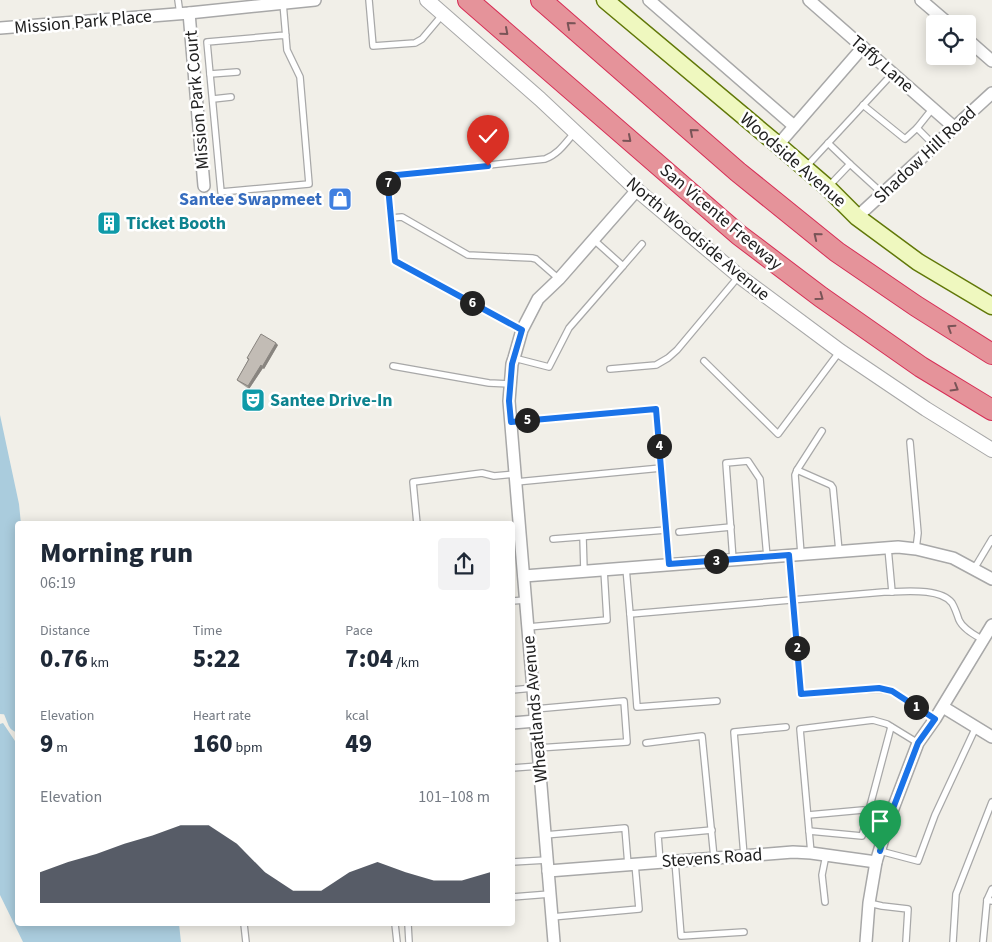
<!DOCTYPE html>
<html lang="en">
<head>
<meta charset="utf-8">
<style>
	body { margin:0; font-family:"Source Sans 3",sans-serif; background:#f2f2f3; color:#1f2937; height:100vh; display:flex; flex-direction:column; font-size:19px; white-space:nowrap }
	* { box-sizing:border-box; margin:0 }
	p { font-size:16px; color:#747a83 }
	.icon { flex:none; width:28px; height:28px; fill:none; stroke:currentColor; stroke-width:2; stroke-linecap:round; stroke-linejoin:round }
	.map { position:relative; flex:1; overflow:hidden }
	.panel { position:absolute; left:15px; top:521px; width:500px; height:405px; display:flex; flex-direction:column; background:#fff; border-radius:5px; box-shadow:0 2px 12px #0003 }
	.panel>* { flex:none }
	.fabs { position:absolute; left:926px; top:15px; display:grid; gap:10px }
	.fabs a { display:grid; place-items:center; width:50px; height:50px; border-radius:5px; background:#fff; box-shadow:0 2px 12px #0003; font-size:25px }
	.pin { position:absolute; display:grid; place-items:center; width:42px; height:42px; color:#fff; margin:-51px -21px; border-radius:50% 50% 50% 0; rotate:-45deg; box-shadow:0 0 5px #0007 }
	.pin .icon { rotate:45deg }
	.km { position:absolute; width:25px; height:25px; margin:-12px; border-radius:50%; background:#222; color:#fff; font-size:14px; line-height:25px; text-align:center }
	.round { display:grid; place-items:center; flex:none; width:52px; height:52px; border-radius:5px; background:#f2f2f3 }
	.head { display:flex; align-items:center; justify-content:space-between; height:85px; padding:0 25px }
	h1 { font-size:28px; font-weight:800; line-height:38px }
	.stats { display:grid; grid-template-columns:repeat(3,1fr); gap:8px; height:85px; padding:5px 25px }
	.stats div { display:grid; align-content:center }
	.stats b { font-size:25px; font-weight:800 }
	.stats small { font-size:14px; font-weight:400 }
	.stats p { font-size:14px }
	.chart { height:140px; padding:10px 25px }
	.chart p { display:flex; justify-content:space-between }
	.chart svg { width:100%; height:90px; margin-top:5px; fill:#111827; opacity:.7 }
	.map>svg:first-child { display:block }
	.water { fill:#acd }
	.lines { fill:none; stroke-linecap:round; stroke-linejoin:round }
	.river { stroke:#acd; stroke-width:20 }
	.service-casing { stroke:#a8a8a8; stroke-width:8 }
	.minor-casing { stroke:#a8a8a8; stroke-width:14 }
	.tertiary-casing { stroke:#a8a8a8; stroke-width:16 }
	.secondary-casing { stroke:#617808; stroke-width:19 }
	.motorway-casing { stroke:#d72e56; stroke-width:22 }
	.service { stroke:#fff; stroke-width:5.5 }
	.minor { stroke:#fff; stroke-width:11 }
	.tertiary { stroke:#fff; stroke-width:14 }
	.secondary { stroke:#eff8bf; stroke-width:16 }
	.motorway { stroke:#e5939a; stroke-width:20 }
	.wall { fill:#a7a29c }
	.shaded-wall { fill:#88847f }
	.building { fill:#c2bcb5; stroke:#88847f }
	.oneway { stroke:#795457 }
	.route-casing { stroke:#fff; stroke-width:10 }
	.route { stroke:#1a73e8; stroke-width:6 }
	.labels { text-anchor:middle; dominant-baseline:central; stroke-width:5; stroke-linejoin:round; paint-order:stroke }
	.street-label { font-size:18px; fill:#212121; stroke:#fff }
	.shop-label { font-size:18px; font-weight:bold; fill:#366cbe; stroke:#fff; text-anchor:end }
	.culture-label { font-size:18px; font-weight:bold; fill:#0d838f; stroke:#fff; text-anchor:start }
</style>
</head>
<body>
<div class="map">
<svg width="992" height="942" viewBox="0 0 992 942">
	<rect width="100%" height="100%" fill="#f1efe8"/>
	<!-- water -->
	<g class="water">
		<polygon points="0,415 19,504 21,524 18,524 18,692 13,715 0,714"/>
		<polygon points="3,723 17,744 18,924 179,924 181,942 23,942 0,895 0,724"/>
	</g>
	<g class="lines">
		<!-- river -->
		<polyline class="river" points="0,677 18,722"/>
		<!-- service casing -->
		<g class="service-casing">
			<g id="service">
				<polyline points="178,0 180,14"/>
				<polyline points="369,0 373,46 415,43 422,39 443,14"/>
				<polyline points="283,3 287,50 300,77 309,184 221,192 207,42 286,35"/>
				<polyline points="210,74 237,72"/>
				<polyline points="213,99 231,97"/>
				<polyline points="863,105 905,139 917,128 935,146"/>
				<polyline points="917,128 933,108"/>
				<polyline points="828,143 850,164"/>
				<polyline points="806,167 893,73"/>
				<polyline points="829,186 850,164 883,194"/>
				<polyline points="391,218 402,217 468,255 532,258 536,259 559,279"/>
				<polyline points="594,240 623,266 642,244"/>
				<path d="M522,330l-127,-69 -8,-85 158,-17c14,-5 21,-17 30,-27"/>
				<polyline points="514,358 549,367 569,328 623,266"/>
				<polyline points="704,361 778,434 840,351"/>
				<polyline points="393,366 489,383 511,384"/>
				<polyline points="610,369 656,365 668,358 677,350 739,276"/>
				<polyline points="511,422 656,409 669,564"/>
				<polyline points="910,442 918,533 916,549"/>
				<polyline points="797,470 822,431"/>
				<polyline points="516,482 661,468"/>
				<polyline points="417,524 413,482 482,473 494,476 515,474"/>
				<polyline points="679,532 731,527"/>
				<polyline points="583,537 584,571"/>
				<polyline points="553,539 666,530"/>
				<polyline points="888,548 892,592"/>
				<polyline points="801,554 795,475 797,470 831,485 833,488 839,551"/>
				<polyline points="789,555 801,694 879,689 892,691 935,719"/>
				<polyline points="733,560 726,463 748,461 760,479 767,557"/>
				<path d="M626,568l4,46 254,-22c17,0 56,-5 68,11 3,5 5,11 7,17 4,9 16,15 24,20"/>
				<polyline points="974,569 992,539"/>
				<polyline points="512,601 526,600"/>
				<polyline points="630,614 637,707 717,701"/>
				<polyline points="528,627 607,620 604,570"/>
				<polyline points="512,690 533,688"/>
				<polyline points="535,709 624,701 627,742 538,748"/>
				<polyline points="646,743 702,736 714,858"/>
				<polyline points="512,768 539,766"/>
				<polyline points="808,815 863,810 889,819"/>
				<polyline points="809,831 862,836 891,727"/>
				<polyline points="545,835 625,828 628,865"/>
				<polyline points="880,851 918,861 935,815 976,727"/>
				<polyline points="811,853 800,729 873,720 887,724 918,743"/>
				<polyline points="744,856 734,732 786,727"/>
				<polyline points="675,861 681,936 744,932"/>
				<polyline points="512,862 547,860"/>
				<polyline points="660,862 658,835 712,830"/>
				<polyline points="512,897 550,894"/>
				<polyline points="987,900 992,889"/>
				<polyline points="825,902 822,875 826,855"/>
				<polyline points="869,903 882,906 908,909 906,942"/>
				<polyline points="552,917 639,909 635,864"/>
				<polyline points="244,924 246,942"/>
				<polyline points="395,924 397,942"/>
				<polyline points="408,924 409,942"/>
				<polyline points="953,942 956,894 992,802"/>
				<polyline points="983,942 987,900 992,901"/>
			</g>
		</g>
		<!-- minor casing -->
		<g class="minor-casing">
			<g id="minor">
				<polyline points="649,0 794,126"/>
				<polyline points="809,0 955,128"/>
				<polyline points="921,0 949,24"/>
				<polyline points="189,13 204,186"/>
				<polyline points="0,28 189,13 315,0"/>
				<polyline points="968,40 992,61"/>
				<polyline points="778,145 863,47"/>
				<polyline points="857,217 992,93"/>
				<polyline points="524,576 898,547 916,549 953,558 992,579"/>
				<polyline points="943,707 992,737"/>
				<polyline points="512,723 536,721"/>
				<polyline points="548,871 793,852 811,853 876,862"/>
				<polyline points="554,942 509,401 512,364 514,358 522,330 538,299 559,279 637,190"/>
				<polyline points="866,942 869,903 876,862 889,819 918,743 935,719 992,625"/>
			</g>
		</g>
		<!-- tertiary casing -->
		<g class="tertiary-casing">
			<polyline id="tertiary" points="427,0 540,99 637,190 739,276 840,351 926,409 992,450"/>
		</g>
		<!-- secondary casing -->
		<g class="secondary-casing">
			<polyline id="secondary" points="605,0 778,145 828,188 857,217 918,262 992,306"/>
		</g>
		<!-- motorway casing -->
		<g class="motorway-casing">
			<g id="motorway">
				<polyline points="468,0 739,235 821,297 921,367 992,410"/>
				<polyline points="541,0 738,172 837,252 916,306 992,354"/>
			</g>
		</g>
		<!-- service -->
		<use href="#service" class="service"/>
		<!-- minor -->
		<use href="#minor" class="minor"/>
		<!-- tertiary -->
		<use href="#tertiary" class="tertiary"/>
		<!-- secondary -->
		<use href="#secondary" class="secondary"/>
		<!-- motorway -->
		<use href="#motorway" class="motorway"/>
	</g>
	<!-- wall -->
	<polygon class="wall" points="278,345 264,369 263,368 249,389 239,382 237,380 248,360 247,358"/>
	<!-- shaded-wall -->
	<g class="shaded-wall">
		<polygon points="276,343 278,345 264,369 262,367"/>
		<polygon points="261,365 263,368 249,389 248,386"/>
	</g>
	<!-- building -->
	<polygon class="building" points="261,334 276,343 262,367 261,365 248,386 237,380 249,359 247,358"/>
	<!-- one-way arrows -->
	<defs><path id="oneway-chevron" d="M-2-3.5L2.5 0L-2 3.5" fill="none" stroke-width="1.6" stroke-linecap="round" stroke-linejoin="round" transform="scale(1.25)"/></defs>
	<g class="oneway">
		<use href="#oneway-chevron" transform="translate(570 25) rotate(-139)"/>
		<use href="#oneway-chevron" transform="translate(505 32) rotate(41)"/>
		<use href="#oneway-chevron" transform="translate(693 132) rotate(-139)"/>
		<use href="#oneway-chevron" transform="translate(628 139) rotate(41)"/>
		<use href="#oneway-chevron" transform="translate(817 236) rotate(-141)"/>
		<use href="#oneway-chevron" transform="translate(820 297) rotate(36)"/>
		<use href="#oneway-chevron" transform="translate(951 328) rotate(-147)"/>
		<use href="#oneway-chevron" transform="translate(955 388) rotate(31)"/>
	</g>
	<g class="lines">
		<!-- route casing -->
		<g class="route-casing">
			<polyline id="route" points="488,166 387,176 395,261 522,330 512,364 509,401 511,422 656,409 669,564 789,555 801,694 879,688 892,691 935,719 918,743 889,819 880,851"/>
		</g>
		<!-- route -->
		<use href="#route" class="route"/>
	</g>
	<!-- icons -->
	<defs>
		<g id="shop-square" transform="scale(1.25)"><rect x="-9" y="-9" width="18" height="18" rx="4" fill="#3f7fe0" stroke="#fff"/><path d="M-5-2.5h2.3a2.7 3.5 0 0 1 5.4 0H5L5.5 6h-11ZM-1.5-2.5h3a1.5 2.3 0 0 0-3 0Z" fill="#fff"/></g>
		<g id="building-square" transform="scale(1.25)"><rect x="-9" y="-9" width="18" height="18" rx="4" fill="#0f9aa8" stroke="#fff"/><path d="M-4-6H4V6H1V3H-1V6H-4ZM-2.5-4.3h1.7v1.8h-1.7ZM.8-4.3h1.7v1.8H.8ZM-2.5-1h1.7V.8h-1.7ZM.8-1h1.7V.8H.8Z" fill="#fff"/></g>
		<g id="theatre-square" transform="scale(1.25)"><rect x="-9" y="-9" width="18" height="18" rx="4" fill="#0f9aa8" stroke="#fff"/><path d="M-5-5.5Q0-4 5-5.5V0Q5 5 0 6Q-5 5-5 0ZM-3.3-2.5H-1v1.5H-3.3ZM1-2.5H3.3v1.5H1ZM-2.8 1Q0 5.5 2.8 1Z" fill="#fff"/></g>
	</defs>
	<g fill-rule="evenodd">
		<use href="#shop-square" x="340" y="199"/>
		<use href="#building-square" x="109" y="223"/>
		<use href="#theatre-square" x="253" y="400"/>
	</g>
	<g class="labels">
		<!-- street labels -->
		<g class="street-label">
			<text transform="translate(83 22) rotate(-5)">Mission Park Place</text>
			<text transform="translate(882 64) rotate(41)">Taffy Lane</text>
			<text transform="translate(197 100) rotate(-95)">Mission Park Court</text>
			<text transform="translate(925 155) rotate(-43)">Shadow Hill Road</text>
			<text transform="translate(793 160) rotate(41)">Woodside Avenue</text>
			<text transform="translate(721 217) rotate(40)">San Vicente Freeway</text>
			<text transform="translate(698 239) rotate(40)">North Woodside Avenue</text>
			<text transform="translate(535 709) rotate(-95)">Wheatlands Avenue</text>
			<text transform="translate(712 858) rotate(-4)">Stevens Road</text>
		</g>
		<!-- shop labels -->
		<g class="shop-label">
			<text x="322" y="199">Santee Swapmeet</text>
		</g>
		<!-- culture labels -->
		<g class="culture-label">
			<text x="126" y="223">Ticket Booth</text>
			<text x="270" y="400">Santee Drive-In</text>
		</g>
	</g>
</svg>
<div class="fabs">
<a><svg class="icon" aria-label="locate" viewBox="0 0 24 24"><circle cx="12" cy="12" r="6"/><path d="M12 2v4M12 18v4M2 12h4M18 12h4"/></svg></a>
</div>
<div class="pin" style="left:880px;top:851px;background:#1e9e55"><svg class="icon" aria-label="arrive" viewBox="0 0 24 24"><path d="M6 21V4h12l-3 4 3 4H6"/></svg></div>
<div class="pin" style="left:488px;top:166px;background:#d93025"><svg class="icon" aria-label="check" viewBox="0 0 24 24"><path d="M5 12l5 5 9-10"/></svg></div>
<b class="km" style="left:916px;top:707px">1</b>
<b class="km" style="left:797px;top:648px">2</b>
<b class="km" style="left:716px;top:561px">3</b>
<b class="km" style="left:659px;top:446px">4</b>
<b class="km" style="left:527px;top:420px">5</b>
<b class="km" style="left:472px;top:303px">6</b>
<b class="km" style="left:388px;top:183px">7</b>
<section class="panel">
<div class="head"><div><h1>Morning run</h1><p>06:19</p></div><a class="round"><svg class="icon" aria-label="share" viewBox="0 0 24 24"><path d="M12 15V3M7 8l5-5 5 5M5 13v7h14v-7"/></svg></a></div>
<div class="stats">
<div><p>Distance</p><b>0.76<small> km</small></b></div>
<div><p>Time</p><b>5:22</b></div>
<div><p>Pace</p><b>7:04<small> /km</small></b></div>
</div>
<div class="stats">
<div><p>Elevation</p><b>9<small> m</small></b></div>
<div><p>Heart rate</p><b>160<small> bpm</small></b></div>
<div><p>kcal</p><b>49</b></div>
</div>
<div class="chart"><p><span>Elevation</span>101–108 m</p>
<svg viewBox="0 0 160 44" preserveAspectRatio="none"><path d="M0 44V29L10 24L20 20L30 15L40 11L50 6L60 6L70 15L80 29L90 38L100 38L110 29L120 24L130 29L140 33L150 33L160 29V44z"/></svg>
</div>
</section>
</div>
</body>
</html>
